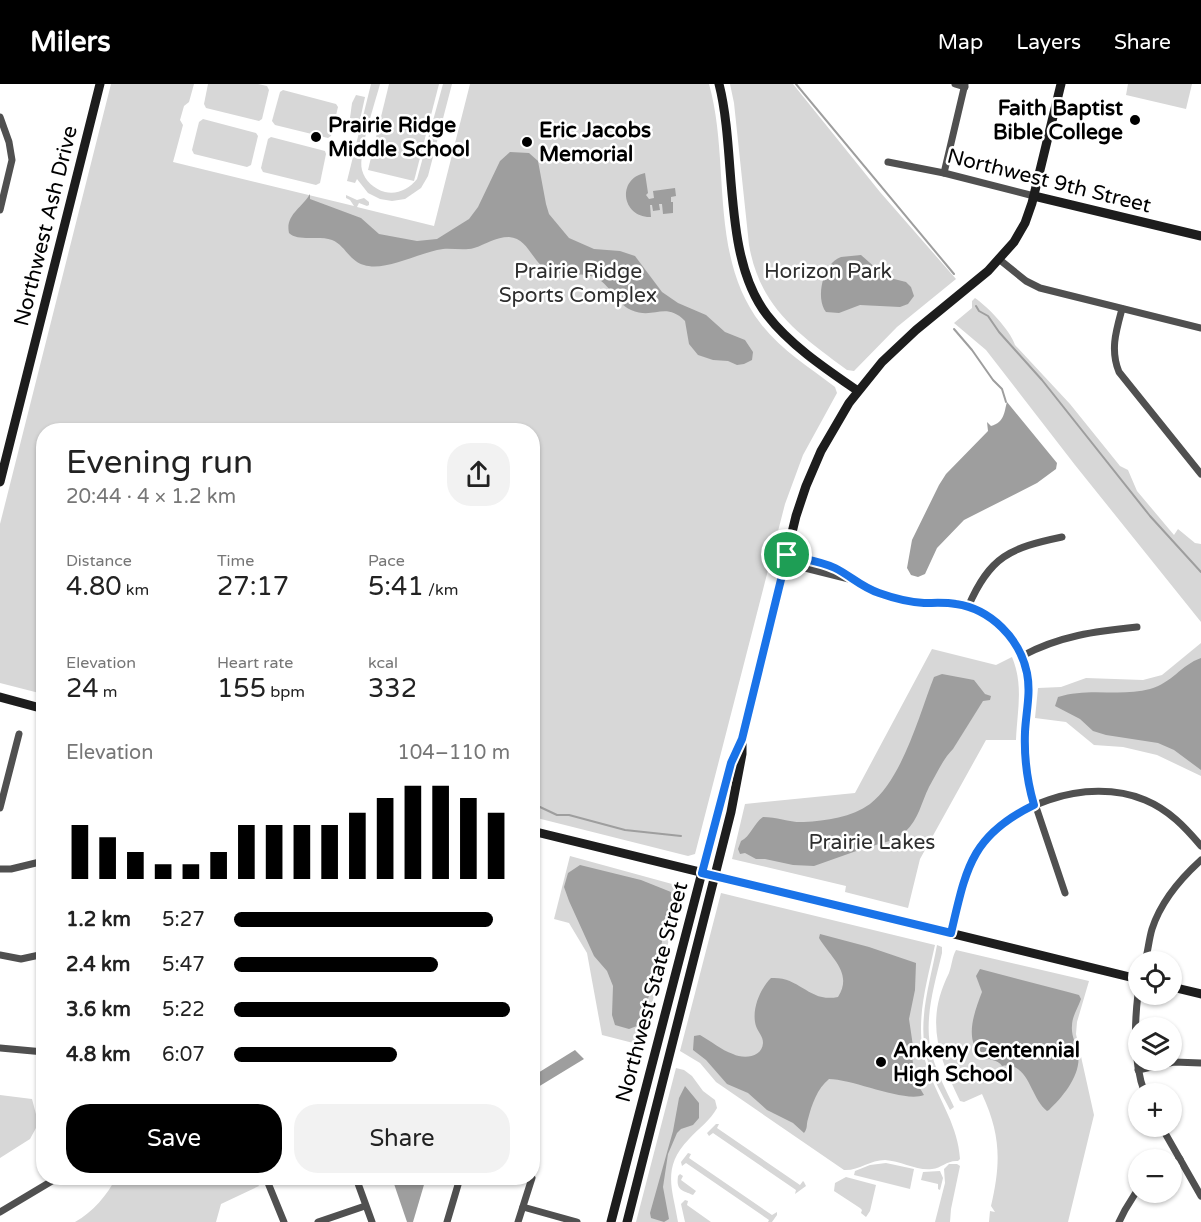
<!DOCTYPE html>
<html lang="en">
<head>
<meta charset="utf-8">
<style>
	body { margin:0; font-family:"Varela Round",sans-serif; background:#f2f2f2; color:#222; height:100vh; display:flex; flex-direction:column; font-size:22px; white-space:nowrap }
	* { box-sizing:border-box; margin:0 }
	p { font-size:20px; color:#767676 }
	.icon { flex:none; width:33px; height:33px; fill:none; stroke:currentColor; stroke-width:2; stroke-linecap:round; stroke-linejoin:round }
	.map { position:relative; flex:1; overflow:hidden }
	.side { position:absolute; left:36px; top:339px; width:504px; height:762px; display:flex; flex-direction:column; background:#fff; border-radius:24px; box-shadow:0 2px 4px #0004 }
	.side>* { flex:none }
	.tools { position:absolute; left:1128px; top:867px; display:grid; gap:12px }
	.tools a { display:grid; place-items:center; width:54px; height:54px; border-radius:50%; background:#fff; box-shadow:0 2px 4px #0004; font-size:30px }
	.pin { position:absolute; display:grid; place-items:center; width:51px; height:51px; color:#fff; margin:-26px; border:3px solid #fff; border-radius:50%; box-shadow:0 2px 6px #0007 }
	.round { display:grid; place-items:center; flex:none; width:63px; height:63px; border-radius:24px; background:#f2f2f2 }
	.summary { display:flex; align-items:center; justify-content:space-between; height:102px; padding:0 30px }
	h1 { font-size:33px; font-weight:600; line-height:45px }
	.metrics { display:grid; grid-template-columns:repeat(3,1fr); gap:9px; height:102px; padding:6px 30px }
	.metrics div { display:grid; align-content:center }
	.metrics b { font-size:26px; font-weight:600 }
	.metrics small { font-size:16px; font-weight:400 }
	.metrics p { font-size:16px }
	.chart { height:168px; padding:12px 30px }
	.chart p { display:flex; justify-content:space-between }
	.chart svg { width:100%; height:108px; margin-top:6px; stroke:#000; stroke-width:6 }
	.button { display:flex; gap:12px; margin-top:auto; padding:12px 30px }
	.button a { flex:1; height:69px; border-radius:24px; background:#000; color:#fff; font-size:24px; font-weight:600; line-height:69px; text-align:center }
	.button a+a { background:#f2f2f2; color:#222 }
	ul { padding:0 30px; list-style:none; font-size:20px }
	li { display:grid; grid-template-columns:96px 72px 1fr; align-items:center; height:45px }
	li i { height:15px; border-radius:8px; background:#000 }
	header { display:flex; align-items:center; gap:36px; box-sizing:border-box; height:84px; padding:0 30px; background:#000; color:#fff }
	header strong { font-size:28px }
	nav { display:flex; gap:33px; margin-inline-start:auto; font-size:21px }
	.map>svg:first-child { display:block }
	.green { fill:#d7d7d7 }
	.water { fill:#9e9e9e }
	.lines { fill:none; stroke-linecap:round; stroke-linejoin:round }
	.stream { stroke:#9e9e9e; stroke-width:2 }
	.street { stroke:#505050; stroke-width:7 }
	.secondary { stroke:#1d1d1d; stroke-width:9 }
	.route-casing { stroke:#fff; stroke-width:12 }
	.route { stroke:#1a73e8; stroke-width:8 }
	.poi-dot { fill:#000; stroke:#fff; stroke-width:2 }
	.labels { text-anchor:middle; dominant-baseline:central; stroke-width:5; stroke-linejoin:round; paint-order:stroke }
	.poi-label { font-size:21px; font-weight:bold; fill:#000; stroke:#fff; text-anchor:start }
	.street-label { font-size:21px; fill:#000; stroke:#fff }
	.park-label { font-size:21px; fill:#2e2e2e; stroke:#fff }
</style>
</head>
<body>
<header>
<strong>Milers</strong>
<nav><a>Map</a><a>Layers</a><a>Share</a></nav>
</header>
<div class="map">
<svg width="1201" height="1138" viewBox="0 0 1201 1138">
	<rect width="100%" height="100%" fill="#fff"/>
	<!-- green -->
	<g class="green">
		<path d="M111,0h83l-5,18 -5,4 -4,14 3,5 -10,37 181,44 -4,-6 -4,-2v-3l11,5 7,-2 5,4v3l-2,1 -8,-3 -2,4 77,19 36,-142h239c22,78 -1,172 52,240 20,26 48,43 74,63l2,6 -34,62 -18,49 -90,350 -7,2 -155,-39 -1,-387h-488l-1,264 -43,-11v-159z"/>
		<polygon points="208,0 258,0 267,2 269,6 262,35 259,37 206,24 204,20"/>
		<path d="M371,0h9c-5,19 -22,69 -18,86 3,11 12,19 23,22 12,3 24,-3 32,-13l26,-95h9l-24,92 -7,12 -16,11 -13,2 -12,-2 -12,-6 -11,-14 -2,4 -8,-2z"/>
		<polygon points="389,0 439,0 414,97 368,86"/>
		<path d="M730,0h63l87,108 76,87 -59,48 -43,44 -7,-1c-48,-36 -87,-62 -98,-125l-15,-142z"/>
		<polygon points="1128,0 1192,0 1186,25 1126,11"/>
		<polygon points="283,6 336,20 338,23 331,52 328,54 275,41 272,37 280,8"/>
		<polygon points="356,11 365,13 360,36 350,34 352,19"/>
		<polygon points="203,35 256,49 258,52 251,81 247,83 194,70 192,66 199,38"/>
		<polygon points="271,53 325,67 326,70 320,99 316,101 263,88 261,84 268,55"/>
		<path d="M975,214c13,9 35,32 40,47l55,59 50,62 8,4 9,21 37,44 4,-6 17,14 6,1v78l-126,-157 -89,-115 -32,-27 18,-15v-7z"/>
		<polygon points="1201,559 1201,692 1157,671 1123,663 1094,661 1066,638 1035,634 1038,604 1061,603 1086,594 1143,596 1162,591"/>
		<path d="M932,565l64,16 16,-8c12,29 5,54 4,83h-30l-66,119 -12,49 -63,-16 1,-6 -114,-27 13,-55 110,-11z"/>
		<polygon points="570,772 683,803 641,961 602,951 587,869 569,839 554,835"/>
		<path d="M721,809l214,52c-9,42 -23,84 -6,127 11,30 29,54 31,87l-2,2c-11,-1 -16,7 -26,8 -15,2 -31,-8 -47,-9 -15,0 -27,11 -41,10l-128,-88 -16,-19 -20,-12z"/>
		<path d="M937,861l5,2v6c-8,34 -19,68 -10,102 5,18 14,35 22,52l-4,3c-8,-16 -17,-31 -22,-48 -12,-39 2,-78 9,-117z"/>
		<path d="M956,866l133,31 -12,41 -1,12 18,81 -26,107h-79l1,-11 5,1 -4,-6c10,-43 10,-71 -9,-112l-18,8 -4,-1c-22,-46 -35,-80 -11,-128 3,-8 3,-16 7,-23z"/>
		<path d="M676,984l8,2 8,6 11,15 12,9 2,8c-7,13 -18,20 -28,31 -28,29 -16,50 -11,83h-42z"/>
		<polygon points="0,1011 32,1015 37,1034 43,1034 44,1046 36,1044 30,1055 0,1074"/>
		<polygon points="716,1040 719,1040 717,1044 800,1101 803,1097 804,1098 806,1102 795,1110 796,1106 713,1049 709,1052 707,1049"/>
		<polygon points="688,1069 691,1070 689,1074 772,1131 777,1128 777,1131 772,1138 768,1138 769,1136 686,1079 682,1082 681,1078"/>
		<polygon points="886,1079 914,1085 910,1105 854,1091 855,1087 870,1081"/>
		<polygon points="949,1080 957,1080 960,1082 951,1125 950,1138 935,1138 945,1099 944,1085"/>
		<polygon points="940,1087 943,1094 940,1106 938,1105 938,1100 921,1096 923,1088"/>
		<path d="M680,1090l3,2 -2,4 15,11 -3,4c-11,-5 -17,-4 -15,-19z"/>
		<polygon points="846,1093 876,1101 870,1127 866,1133 861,1129 862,1126 860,1124 834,1107 835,1099"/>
		<path d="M116,1094h138l5,8 -38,18 -5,18h-141c18,-10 32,-27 41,-44z"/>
		<polygon points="685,1116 688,1117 687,1121 711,1138 685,1138 681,1120"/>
	</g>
	<!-- water -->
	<g class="water">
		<path d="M510,68l19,1 9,8 8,43 3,10 20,24 25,11 26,2 15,5 27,36 16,11 28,12 19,17 20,8 8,12 -1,8 -8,4 -7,1 -9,-4 -15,-1 -15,-5 -9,-11 -4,-23c-20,-20 -31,-1 -54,-11 -16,-7 -21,-27 -37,-33 -18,-6 -35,2 -52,-11 -11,-9 -16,-28 -33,-29 -14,0 -22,7 -35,11 -10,3 -21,0 -31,1 -23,3 -58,23 -79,16 -15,-4 -19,-20 -32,-25 -13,-5 -34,2 -43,-7 -4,-18 13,-25 21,-39v5l51,19 18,16 38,7 20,-2 32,-20 9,-12 22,-46z"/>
		<path d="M645,89l3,20 -2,2 3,4 5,-1 -1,-7 22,-3 1,8 -5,1v5h2v11l-10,1 -1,-10h-3l1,6 -7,1 -1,-6h-2l1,12c-29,1 -35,-38 -6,-44z"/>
		<path d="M861,171l25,22 20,5 5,5 3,9 -6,8 -8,3 -40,-2 -21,8 -13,-1c-11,-14 -3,-49 15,-55 6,-1 14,-1 20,-2z"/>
		<path d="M1007,318l50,61 -1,6 -19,14 -73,37 -27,28 -12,26 -7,3 -7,-2 -4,-7 5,-28 27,-55 7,-11 42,-43 -1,-9 4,4c14,-4 13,-14 16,-24z"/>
		<path d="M1201,574v112l-27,-20 -16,-7 -52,-8 -13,-4 -13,-12 -25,-13 3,-9c31,-10 62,0 92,-8 22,-6 31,-24 51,-31z"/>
		<path d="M942,590l32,6 11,14 6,2 -1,4 -7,1 -30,48c-10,10 -16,24 -24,38 -8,16 -10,32 -24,45l-2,-1v3l-10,6 -31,9 -48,17 -21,-1 -28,-6h-9l-11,-6 -5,1 -2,-5 3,-8c9,-4 13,-18 22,-24 14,0 28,6 41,5 22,-1 48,-5 66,-18 33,-26 49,-89 64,-127z"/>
		<polygon points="580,781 641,796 671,808 676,818 666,841 649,912 637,942 629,945 615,941 612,931 613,902 607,887 594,872 569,817 564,803 568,789"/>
		<path d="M820,850l49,13 47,16 -1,27 -6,29 4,27 -1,9 2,17 4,13 6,10c-20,8 -71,-16 -95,-16 -12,10 -17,25 -21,40 -2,6 0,9 -4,14l-11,-10 -26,-13 -19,-17 -21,-9 -21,-24 -13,-10 1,-14 6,-1c11,6 21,15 33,19 10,5 29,4 30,-11 0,-7 -5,-11 -7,-17 -5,-16 4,-37 15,-48 29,-2 38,25 67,19 15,-24 -6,-38 -19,-59z"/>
		<path d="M980,885l88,23 11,3 2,4c-3,9 -9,17 -9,27 -1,9 4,18 6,27 4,21 -15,44 -29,57l-2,1c-17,-13 -18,-50 -45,-45 -4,-7 -13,-5 -20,-11 -19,-14 -7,-45 0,-63l-6,-16z"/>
		<polygon points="575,966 584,975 538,1003 533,1024 533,992"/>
		<polygon points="685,1002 699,1019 699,1034 693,1041 681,1045 677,1049 668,1070 663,1103 669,1135 664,1138 651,1134 650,1129 673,1047 679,1014"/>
		<polygon points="392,1094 426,1094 413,1138 407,1138"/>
	</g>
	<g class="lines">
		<!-- stream -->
		<g class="stream">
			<polyline points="796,0 954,190"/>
			<polyline points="976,222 979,227 988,232 999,248 1042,296 1150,432 1201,488"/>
			<polyline points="954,245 972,266 993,296 1002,305 1006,318"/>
			<polyline points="540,723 557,731 569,731 625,746 681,752"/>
		</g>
		<!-- street -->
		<g class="street">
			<polyline points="955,0 965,3"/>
			<polyline points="0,33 9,58 12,76 0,126"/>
			<polyline points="888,78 944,89 1034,112"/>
			<polyline points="944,89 965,0"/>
			<polyline points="1000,176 1026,197 1040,204 1201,244"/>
			<path d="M1122,225c-6,22 -12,41 -3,63l82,102"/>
			<polyline points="787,471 835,484 865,503 889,513 913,518 950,519 968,523 993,536 1007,549 1022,572 1029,598 1025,649 1028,699 1065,809"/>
			<polyline points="785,479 849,495"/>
			<path d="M968,523c22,-51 42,-59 94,-70"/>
			<path d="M1022,572c37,-20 74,-25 115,-29"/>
			<polyline points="0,724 19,650"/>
			<polyline points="0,785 11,785 44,777"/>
			<path d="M951,849c6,-25 9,-52 22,-74 31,-55 114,-83 172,-59 24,10 40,27 56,46"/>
			<polyline points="0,871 21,875 44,870"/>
			<path d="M1145,878c3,-11 4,-23 7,-33 9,-28 28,-50 49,-69"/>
			<path d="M1138,910c-4,33 -5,68 7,100"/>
			<polyline points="0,964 44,968"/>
			<polyline points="1138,986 1174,978 1201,979"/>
			<polyline points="1161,1042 1201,1112"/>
			<polyline points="1172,1080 1180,1075"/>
			<polyline points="266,1094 284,1138"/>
			<polyline points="356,1094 372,1138"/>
			<polyline points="523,1123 577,1138"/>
			<polyline points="0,1128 57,1094"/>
			<polyline points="318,1138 365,1122"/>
			<polyline points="447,1138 460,1094"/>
			<polyline points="518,1138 532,1094"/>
			<polyline points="1119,1138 1125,1126 1138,1105"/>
		</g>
		<!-- secondary -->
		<g class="secondary">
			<path d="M719,0c18,70 3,173 48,231 23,30 59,54 91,76"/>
			<polyline points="1034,112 1201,152"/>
			<polyline points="0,398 100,0"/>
			<polyline points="0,613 44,625"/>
			<polyline points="532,747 1138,895"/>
			<polyline points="1172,903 1201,910"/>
			<polyline points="611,1138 720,719 731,679 742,655 796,432 806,402 821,367 849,319 882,278 916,246 988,187 1014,158 1025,139 1032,119 1061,0"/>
			<polyline points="627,1138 731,728 742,670 742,660"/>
		</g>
	</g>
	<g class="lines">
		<!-- route casing -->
		<g class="route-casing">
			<path id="route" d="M787,471c16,4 33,6 48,13 16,8 26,19 44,25 14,5 29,9 45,10 10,0 21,-1 32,1 35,5 64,35 71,69 4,20 -1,39 -2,59 -1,25 2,49 9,73 -64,31 -68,65 -83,128l-249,-60 29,-110 11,-24z"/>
		</g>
		<!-- route -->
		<use href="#route" class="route"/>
	</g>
	<!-- markers -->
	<g class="poi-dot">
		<circle cx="1135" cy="36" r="6"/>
		<circle cx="316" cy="53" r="6"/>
		<circle cx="527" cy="58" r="6"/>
		<circle cx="881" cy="978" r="6"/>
	</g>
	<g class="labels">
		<!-- poi labels -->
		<g class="poi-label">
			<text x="1123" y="24" text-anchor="end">Faith Baptist<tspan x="1123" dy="24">Bible College</tspan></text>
			<text x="328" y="41">Prairie Ridge<tspan x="328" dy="24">Middle School</tspan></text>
			<text x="539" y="46">Eric Jacobs<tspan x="539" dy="24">Memorial</tspan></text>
			<text x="893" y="966">Ankeny Centennial<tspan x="893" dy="24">High School</tspan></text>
		</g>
		<!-- street labels -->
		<g class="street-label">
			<text transform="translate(1049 97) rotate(14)">Northwest 9th Street</text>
			<text transform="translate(46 142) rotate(-76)">Northwest Ash Drive</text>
			<text transform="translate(652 908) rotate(-75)">Northwest State Street</text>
		</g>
		<!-- park labels -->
		<g class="park-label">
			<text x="578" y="187">Prairie Ridge<tspan x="578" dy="24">Sports Complex</tspan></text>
			<text x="828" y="187">Horizon Park</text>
			<text x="872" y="758">Prairie Lakes</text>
		</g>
	</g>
</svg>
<div class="tools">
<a><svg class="icon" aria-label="locate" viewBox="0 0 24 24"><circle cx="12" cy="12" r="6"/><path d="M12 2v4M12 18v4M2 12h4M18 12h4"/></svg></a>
<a><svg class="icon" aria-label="layers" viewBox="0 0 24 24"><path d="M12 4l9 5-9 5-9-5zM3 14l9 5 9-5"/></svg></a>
<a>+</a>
<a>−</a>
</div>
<div class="pin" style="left:787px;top:471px;background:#1e9e55"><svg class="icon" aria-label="arrive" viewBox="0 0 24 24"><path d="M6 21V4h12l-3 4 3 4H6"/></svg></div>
<section class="side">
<div class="summary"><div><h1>Evening run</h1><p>20:44 · 4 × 1.2 km</p></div><a class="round"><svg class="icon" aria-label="share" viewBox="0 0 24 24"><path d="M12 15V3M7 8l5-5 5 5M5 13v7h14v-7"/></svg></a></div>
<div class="metrics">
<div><p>Distance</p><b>4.80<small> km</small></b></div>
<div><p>Time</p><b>27:17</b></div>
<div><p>Pace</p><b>5:41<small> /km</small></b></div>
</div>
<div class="metrics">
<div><p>Elevation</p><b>24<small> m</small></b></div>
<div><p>Heart rate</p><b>155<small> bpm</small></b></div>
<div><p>kcal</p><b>332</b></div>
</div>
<div class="chart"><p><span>Elevation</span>104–110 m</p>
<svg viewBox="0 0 160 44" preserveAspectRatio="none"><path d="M5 44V22M15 44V27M25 44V33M35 44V38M45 44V38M55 44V33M65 44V22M75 44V22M85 44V22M95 44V22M105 44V17M115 44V11M125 44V6M135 44V6M145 44V11M155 44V17"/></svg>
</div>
<ul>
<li><b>1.2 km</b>5:27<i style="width:94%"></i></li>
<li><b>2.4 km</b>5:47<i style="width:74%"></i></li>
<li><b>3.6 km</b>5:22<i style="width:100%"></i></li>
<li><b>4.8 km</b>6:07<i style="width:59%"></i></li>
</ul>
<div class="button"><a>Save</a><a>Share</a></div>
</section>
</div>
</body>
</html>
